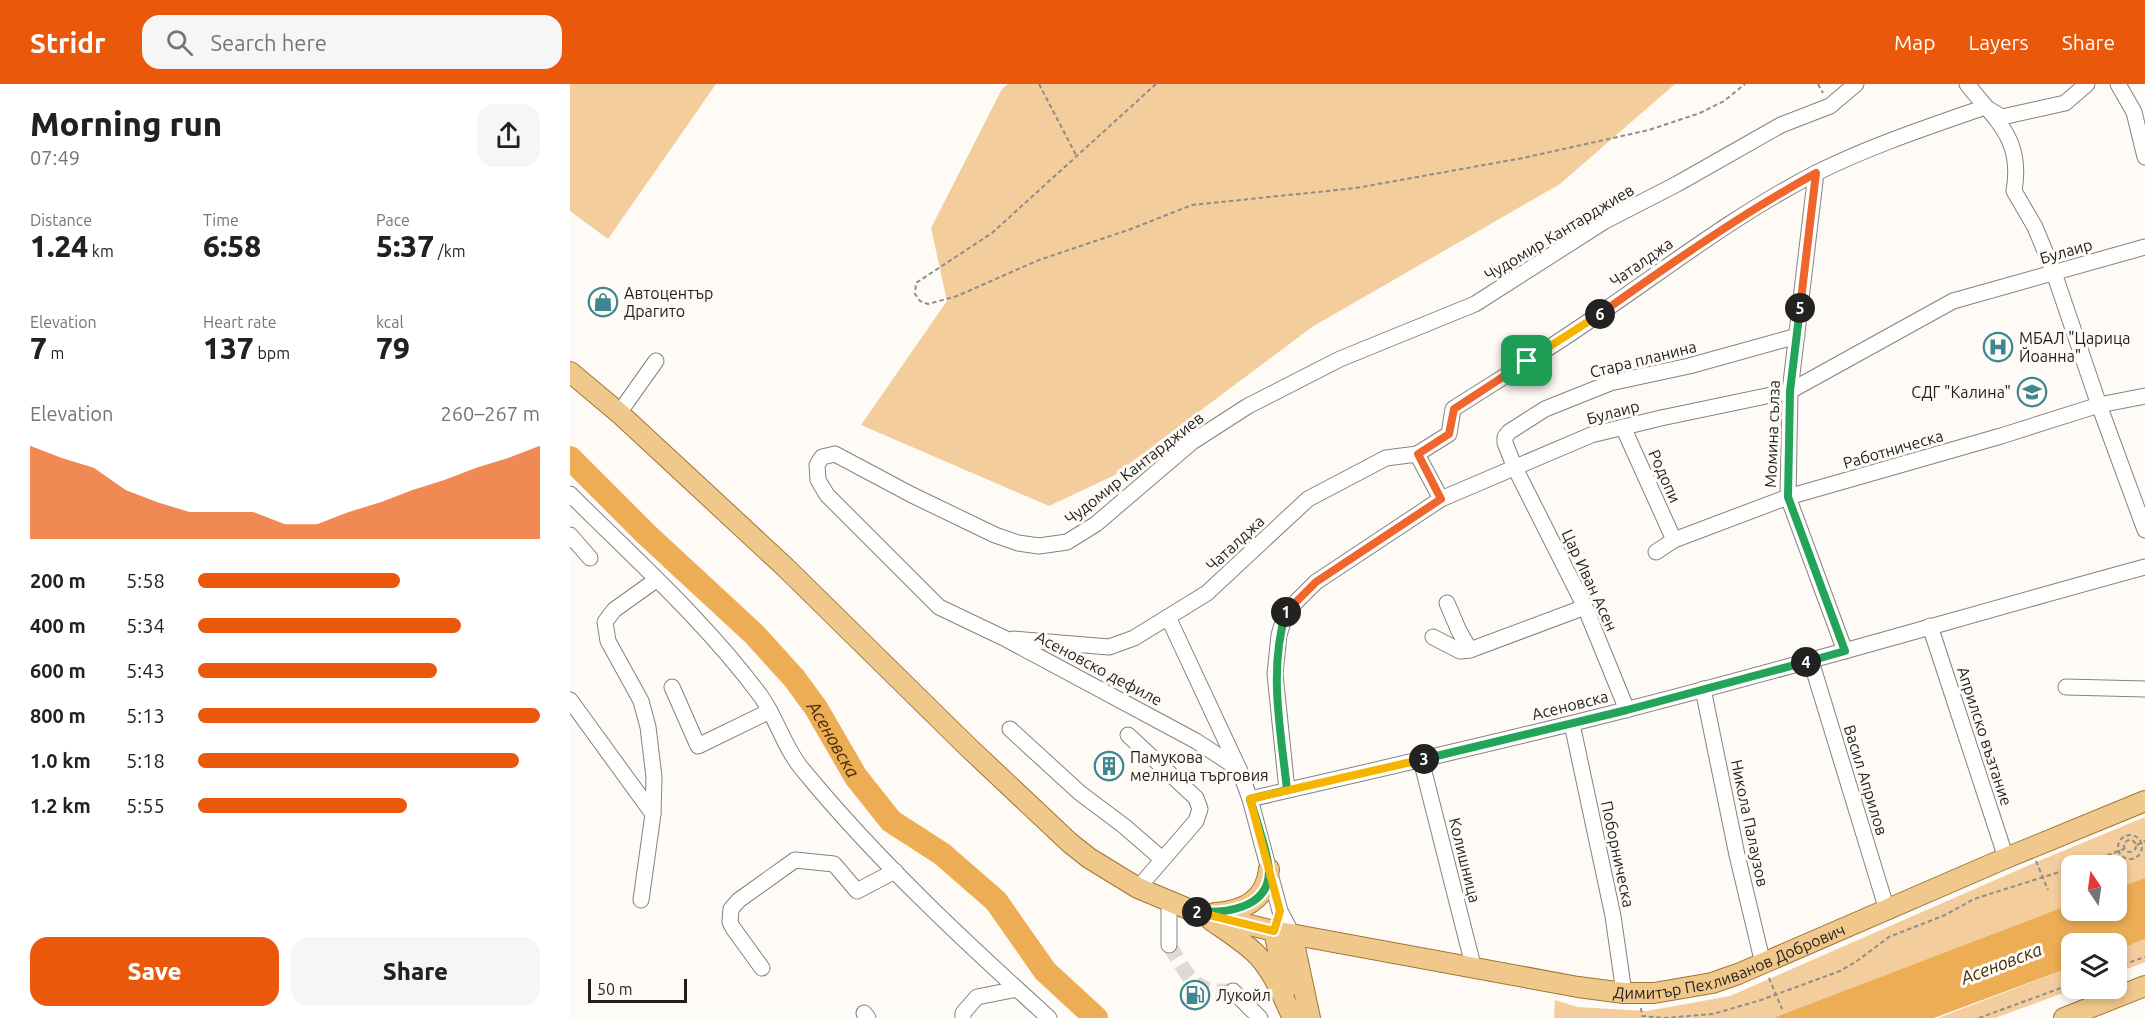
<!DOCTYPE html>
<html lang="en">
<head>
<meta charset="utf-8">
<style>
	body { margin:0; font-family:Ubuntu,sans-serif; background:#f6f6f6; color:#202124; height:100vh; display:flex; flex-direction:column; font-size:22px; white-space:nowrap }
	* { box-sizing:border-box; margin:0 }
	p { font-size:20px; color:#757577 }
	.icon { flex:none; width:33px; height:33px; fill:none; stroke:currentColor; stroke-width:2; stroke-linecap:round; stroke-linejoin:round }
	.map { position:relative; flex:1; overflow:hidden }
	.sheet { display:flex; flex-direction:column; background:#fff; width:570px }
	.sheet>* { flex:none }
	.needle { width:39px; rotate:347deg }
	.controls { position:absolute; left:1491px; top:771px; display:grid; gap:12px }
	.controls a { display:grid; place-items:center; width:66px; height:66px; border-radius:12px; background:#fff; box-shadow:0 3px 9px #0003; font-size:30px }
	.scale { position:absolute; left:18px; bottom:15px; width:99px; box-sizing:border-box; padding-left:6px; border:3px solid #201f1e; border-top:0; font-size:16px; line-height:21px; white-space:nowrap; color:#201f1e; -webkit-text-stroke:4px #fefbf7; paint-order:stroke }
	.pin { position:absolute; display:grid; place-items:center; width:51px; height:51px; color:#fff; margin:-26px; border-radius:12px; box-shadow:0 3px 9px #0006 }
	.km { position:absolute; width:30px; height:30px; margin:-15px; border-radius:50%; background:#222; color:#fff; font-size:16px; line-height:30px; text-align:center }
	.round { display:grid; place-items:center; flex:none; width:63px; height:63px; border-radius:18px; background:#f6f6f6 }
	.summary { display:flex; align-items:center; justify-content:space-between; height:102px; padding:0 30px }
	h1 { font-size:33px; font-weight:800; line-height:45px }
	.stats { display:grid; grid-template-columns:repeat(3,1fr); gap:9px; height:102px; padding:6px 30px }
	.stats div { display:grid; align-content:center }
	.stats b { font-size:30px; font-weight:800 }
	.stats small { font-size:16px; font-weight:400 }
	.stats p { font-size:16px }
	.chart { height:168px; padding:12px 30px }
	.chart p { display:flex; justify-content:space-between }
	.chart svg { width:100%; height:108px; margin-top:6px; fill:#ea580c; opacity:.7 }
	.action { display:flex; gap:12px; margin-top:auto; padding:12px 30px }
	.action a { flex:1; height:69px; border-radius:18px; background:#ea580c; color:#fff; font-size:24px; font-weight:800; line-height:69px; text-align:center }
	.action a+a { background:#f6f6f6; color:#202124 }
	ul { padding:0 30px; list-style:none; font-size:20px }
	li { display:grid; grid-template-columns:96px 72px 1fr; align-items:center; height:45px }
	li i { height:15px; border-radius:8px; background:#ea580c }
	header { display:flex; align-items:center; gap:36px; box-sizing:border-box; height:84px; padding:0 30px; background:#ea580c; color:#fff }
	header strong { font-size:28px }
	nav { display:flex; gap:33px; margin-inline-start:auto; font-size:21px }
	.search { width:420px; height:54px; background:#f6f6f6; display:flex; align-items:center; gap:15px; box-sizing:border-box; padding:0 21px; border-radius:18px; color:#757577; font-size:22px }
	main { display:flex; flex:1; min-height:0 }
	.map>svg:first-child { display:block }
	.green { fill:#f3cd9c }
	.water { fill:#ecad55 }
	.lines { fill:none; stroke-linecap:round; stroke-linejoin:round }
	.river { stroke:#ecad55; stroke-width:24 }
	.minor-tunnel { stroke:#dddad6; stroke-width:15; stroke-dasharray:15 8; stroke-linecap:butt }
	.minor-casing { stroke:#85827e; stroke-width:17 }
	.major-casing { stroke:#a17533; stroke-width:22 }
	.path { stroke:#8f8d8b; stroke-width:2; stroke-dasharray:4.5 3; stroke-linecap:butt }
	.minor { stroke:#fff; stroke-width:15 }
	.major { stroke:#f0c88c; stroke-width:20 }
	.split-1-casing { stroke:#fff; stroke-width:12 }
	.split-2-casing { stroke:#fff; stroke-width:12 }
	.split-3-casing { stroke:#fff; stroke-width:12 }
	.split-4-casing { stroke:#fff; stroke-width:12 }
	.split-5-casing { stroke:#fff; stroke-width:12 }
	.split-6-casing { stroke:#fff; stroke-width:12 }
	.split-7-casing { stroke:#fff; stroke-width:12 }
	.split-1 { stroke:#f0652b; stroke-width:8 }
	.split-2 { stroke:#22a559; stroke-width:8 }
	.split-3 { stroke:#f5b400; stroke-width:8 }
	.split-4 { stroke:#22a559; stroke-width:8 }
	.split-5 { stroke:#22a559; stroke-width:8 }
	.split-6 { stroke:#f0652b; stroke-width:8 }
	.split-7 { stroke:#f5b400; stroke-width:8 }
	.labels { text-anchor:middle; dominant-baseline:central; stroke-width:6; stroke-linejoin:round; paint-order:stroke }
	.street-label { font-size:16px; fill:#201f1e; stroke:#fefbf7 }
	.poi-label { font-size:16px; fill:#201f1e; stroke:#fefbf7; text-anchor:start }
	.water-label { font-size:18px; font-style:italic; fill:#452c05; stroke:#fefbf7 }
</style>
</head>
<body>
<header>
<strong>Stridr</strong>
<div class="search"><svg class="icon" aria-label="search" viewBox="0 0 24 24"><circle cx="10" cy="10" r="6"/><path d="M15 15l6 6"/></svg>Search here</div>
<nav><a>Map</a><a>Layers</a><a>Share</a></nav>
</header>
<main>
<section class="sheet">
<div class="summary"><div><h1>Morning run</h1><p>07:49</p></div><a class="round"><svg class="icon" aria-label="share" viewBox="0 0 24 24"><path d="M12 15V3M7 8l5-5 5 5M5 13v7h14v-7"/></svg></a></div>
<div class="stats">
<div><p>Distance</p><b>1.24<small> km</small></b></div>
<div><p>Time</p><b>6:58</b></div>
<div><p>Pace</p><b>5:37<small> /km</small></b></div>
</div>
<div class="stats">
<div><p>Elevation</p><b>7<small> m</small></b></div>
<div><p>Heart rate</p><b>137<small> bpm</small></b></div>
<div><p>kcal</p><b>79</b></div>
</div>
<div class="chart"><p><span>Elevation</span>260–267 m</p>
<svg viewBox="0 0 160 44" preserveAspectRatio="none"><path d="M0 44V6L10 11L20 15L30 24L40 29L50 33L60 33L70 33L80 38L90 38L100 33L110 29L120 24L130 20L140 15L150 11L160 6V44z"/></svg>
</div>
<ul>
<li><b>200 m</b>5:58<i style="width:59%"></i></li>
<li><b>400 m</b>5:34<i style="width:77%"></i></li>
<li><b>600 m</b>5:43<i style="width:70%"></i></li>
<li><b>800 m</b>5:13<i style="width:100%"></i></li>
<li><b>1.0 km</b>5:18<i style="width:94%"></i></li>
<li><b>1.2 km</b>5:55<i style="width:61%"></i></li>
</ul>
<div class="action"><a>Save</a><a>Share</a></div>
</section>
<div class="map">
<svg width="1575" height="934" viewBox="0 0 1575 934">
	<rect width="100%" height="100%" fill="#fefbf7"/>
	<!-- green -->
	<g class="green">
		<polygon points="0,0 146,0 38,155 0,127"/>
		<polygon points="438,0 1105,0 990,100 742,243 543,392 479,422 291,341 377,217 361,144 432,5"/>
		<polygon points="1575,733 1575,794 1547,804 1546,782 1502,782 1501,820 1203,934 984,934 985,916 1007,923 1077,927 1160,912 1471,776"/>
		<polygon points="1575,855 1575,878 1547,889 1547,866"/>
		<polygon points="1501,883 1502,904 1504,905 1425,934 1368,934"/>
	</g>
	<!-- water -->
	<polygon class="water" points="1575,794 1575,855 1547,866 1546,860 1502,860 1501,883 1364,934 1203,934 1501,820 1502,826 1546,826 1547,804"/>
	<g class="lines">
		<!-- river -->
		<path class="river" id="s1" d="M0,374l77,77 107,99 40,44 22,30 40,69 35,44 51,33 54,47 49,70 51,47"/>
		<!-- minor-tunnel -->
		<path class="minor-tunnel" d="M599,861c20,31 23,49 64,46"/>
		<!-- minor casing -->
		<g class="minor-casing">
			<g id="minor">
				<path d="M1397,0c30,38 56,55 47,107l21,36 19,46 45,132 46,125"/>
				<polyline points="1548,0 1564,28 1575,73"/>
				<polyline points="1246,89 1220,307 1218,413 1275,567"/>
				<polyline points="49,329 86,277"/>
				<polyline points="1053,343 1104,456"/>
				<polyline points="847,370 871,415"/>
				<path d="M0,410c65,65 135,127 190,201 17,23 24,53 43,75 74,90 160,170 246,248"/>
				<polyline points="0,451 20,474"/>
				<polyline points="1086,468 1104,456 1218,413 1431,352 1529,321 1575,312"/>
				<polyline points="877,519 889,547 900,566"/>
				<polyline points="598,533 669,685 680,715 710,827 722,850"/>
				<polyline points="1360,542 1436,774"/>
				<polyline points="863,553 890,567 900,566 1015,523"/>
				<path d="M443,555l96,8 25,-9 73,-45 101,-94 78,-41 31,-4 32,-20 4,-25c50,-32 101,-63 149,-97 70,-48 138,-100 214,-139 54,-27 112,-46 169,-66l17,10 63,-14 22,-19"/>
				<polyline points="1241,577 1317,826"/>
				<polyline points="102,603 128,662 200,627"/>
				<polyline points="1496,603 1575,605"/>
				<polyline points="1133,605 1167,771 1193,880"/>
				<polyline points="0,616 83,730"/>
				<polyline points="1057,626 1015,523 945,384 935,359 935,353 939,348 975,325 1040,299 1119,282 1227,252"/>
				<polyline points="1002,640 1043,832 1054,909"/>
				<polyline points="440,645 510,709 554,742 592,775"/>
				<polyline points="558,651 626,714 630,725 626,737 568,804"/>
				<polyline points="851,676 904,885"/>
				<polyline points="669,685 626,657 434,554 369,523 257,411 248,396 247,381 252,373 265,370 342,411 425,451 448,459 469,462 497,458 526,440 622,358 678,322 770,275 905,220 1035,137 1107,100 1211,41 1260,22 1286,0"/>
				<polyline points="717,706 705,590 709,551 716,528 746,498 871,415 1021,351 1091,334 1220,307 1383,217 1575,163"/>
				<path d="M680,715c125,-29 251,-57 375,-89 174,-44 347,-96 520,-143"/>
				<polyline points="71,816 83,730 84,693 78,643 71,617 38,557 35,538 44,526 86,496"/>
				<polyline points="599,861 599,818"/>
				<polyline points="192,884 163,844 160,838 161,825 169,816 225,776 264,780 287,807 325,787"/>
				<polyline points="663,907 690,934"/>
				<polyline points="294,929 298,934"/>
				<polyline points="393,934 393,929 407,913 447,905"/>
			</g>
		</g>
		<!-- major casing -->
		<g class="major-casing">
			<g id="major">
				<path id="s2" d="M0,288l49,41 166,154 182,179 103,97 19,15 49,30 55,23 81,20 304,56 46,6h30l58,-10 26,-9 268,-116 139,-57"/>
				<path d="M645,829c29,-2 51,-13 54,-44"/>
				<path d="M641,836c14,10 30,20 43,32 18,17 27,40 37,62"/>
				<polyline points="704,847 716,905"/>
				<polyline points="722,850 740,934"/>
				<polyline points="1494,934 1575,902"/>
			</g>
		</g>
		<!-- path -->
		<g class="path">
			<polyline points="469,0 506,71"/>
			<polyline points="586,0 422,149 346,199 345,210 350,217 358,220 387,212 469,176 561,145 622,121 786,104 953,74 1079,46 1130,29 1154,17 1175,0"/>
			<polyline points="1248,0 1253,9"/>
			<circle cx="1560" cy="763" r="12"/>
			<circle cx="1560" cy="762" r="6"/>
			<polyline points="1567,761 1575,757"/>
			<polyline points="1466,777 1478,806"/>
			<polyline points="1509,782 1554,765"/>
			<polyline points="1546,883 1575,873"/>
			<polyline points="1199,894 1212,925"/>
			<polyline points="1071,924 1072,932 1094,934 1143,930 1191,916 1270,887 1287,877 1319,853 1375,831 1404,815 1502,784"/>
			<polyline points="1409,934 1502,900"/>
		</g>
		<!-- minor -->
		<use href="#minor" class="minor"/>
		<!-- major -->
		<use href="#major" class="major"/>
	</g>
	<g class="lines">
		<!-- split-1 casing -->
		<g class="split-1-casing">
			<polyline id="split-1" points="716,528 746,498 871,415 848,370 879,350 884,325 957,277"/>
		</g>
		<!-- split-2 casing -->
		<g class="split-2-casing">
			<path id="split-2" d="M627,828l-4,-1c29,3 76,-1 76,-40 0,-15 -14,-55 -19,-72l37,-9c-6,-59 -19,-119 -1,-178"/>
		</g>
		<!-- split-3 casing -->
		<g class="split-3-casing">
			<polyline id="split-3" points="627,828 704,847 710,827 680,715 854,675"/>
		</g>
		<!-- split-4 casing -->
		<g class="split-4-casing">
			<polyline id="split-4" points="854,675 1057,626 1236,578"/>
		</g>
		<!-- split-5 casing -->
		<g class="split-5-casing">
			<polyline id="split-5" points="1230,224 1220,307 1218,413 1275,567 1236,578"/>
		</g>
		<!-- split-6 casing -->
		<g class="split-6-casing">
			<path id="split-6" d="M1030,230c70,-50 140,-99 216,-141l-16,135"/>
		</g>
		<!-- split-7 casing -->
		<g class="split-7-casing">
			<polyline id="split-7" points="957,277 1030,230"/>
		</g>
		<!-- split-1 -->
		<use href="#split-1" class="split-1"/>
		<!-- split-2 -->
		<use href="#split-2" class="split-2"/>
		<!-- split-3 -->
		<use href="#split-3" class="split-3"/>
		<!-- split-4 -->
		<use href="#split-4" class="split-4"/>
		<!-- split-5 -->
		<use href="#split-5" class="split-5"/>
		<!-- split-6 -->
		<use href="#split-6" class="split-6"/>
		<!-- split-7 -->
		<use href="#split-7" class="split-7"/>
	</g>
	<!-- icons -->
	<defs>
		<g id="shop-ring" transform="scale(1.5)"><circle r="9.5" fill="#fefbf7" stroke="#408690" stroke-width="1.5"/><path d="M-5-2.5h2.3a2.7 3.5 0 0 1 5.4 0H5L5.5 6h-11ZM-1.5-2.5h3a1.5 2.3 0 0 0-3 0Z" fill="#408690"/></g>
		<g id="hospital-ring" transform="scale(1.5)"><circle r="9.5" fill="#fefbf7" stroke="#408690" stroke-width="1.5"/><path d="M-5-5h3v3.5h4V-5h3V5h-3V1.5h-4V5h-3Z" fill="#408690"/></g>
		<g id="school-ring" transform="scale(1.5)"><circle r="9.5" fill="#fefbf7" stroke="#408690" stroke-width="1.5"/><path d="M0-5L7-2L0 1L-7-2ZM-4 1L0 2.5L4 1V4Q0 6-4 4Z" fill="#408690"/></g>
		<g id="building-ring" transform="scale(1.5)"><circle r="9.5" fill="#fefbf7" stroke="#408690" stroke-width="1.5"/><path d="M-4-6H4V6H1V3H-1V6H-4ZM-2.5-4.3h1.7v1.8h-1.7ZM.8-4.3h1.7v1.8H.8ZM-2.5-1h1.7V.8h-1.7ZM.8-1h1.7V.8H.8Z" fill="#408690"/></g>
		<g id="fuel-ring" transform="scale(1.5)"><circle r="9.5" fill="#fefbf7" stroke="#408690" stroke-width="1.5"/><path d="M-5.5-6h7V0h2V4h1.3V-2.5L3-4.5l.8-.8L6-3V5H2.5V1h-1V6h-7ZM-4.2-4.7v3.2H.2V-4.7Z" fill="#408690"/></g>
	</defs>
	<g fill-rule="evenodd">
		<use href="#shop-ring" x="33" y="218"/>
		<use href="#hospital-ring" x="1428" y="263"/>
		<use href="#school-ring" x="1462" y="308"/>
		<use href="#building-ring" x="539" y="682"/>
		<use href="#fuel-ring" x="625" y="911"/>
	</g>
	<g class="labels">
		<!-- street labels -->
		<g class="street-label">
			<text transform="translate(989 148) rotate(-31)">Чудомир Кантарджиев</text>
			<text transform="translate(1496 167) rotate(-16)">Булаир</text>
			<text transform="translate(1071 178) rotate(-35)">Чаталджа</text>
			<text transform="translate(1073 275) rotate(-14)">Стара планина</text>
			<text transform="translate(1043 328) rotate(-15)">Булаир</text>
			<text transform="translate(1202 350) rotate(-88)">Момина сълза</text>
			<text transform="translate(1323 365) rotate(-16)">Работническа</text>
			<text transform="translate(564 384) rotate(-38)">Чудомир Кантарджиев</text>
			<text transform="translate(1095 392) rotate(66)">Родопи</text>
			<text transform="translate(665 459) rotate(-43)">Чаталджа</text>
			<text transform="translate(1020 496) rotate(65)">Цар Иван Асен</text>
			<text transform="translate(529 584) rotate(28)">Асеновско дефиле</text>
			<text transform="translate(1000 621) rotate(-14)">Асеновска</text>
			<text transform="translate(1415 652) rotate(72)">Априлско възтание</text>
			<text transform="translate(1296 696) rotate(73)">Васил Априлов</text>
			<text transform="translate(1180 739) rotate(78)">Никола Палаузов</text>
			<text transform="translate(1048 770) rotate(78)">Поборническа</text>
			<text transform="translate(895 776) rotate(76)">Колишница</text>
			<text stroke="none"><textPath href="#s2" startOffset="1378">Димитър Пехливанов Добрович</textPath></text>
		</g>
		<!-- poi labels -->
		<g class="poi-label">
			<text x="54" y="209">Автоцентър<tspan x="54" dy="18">Драгито</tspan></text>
			<text x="1449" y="254">МБАЛ "Царица<tspan x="1449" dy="18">Йоанна"</tspan></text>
			<text x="1441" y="308" text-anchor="end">СДГ "Калина"</text>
			<text x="560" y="673">Памукова<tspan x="560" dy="18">мелница търговия</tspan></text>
			<text x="646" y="911">Лукойл</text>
		</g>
		<!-- water labels -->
		<g class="water-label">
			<text stroke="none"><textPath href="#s1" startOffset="387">Асеновска</textPath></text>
			<text transform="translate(1431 879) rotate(-21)">Асеновска</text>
		</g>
	</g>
</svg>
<div class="controls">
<a><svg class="needle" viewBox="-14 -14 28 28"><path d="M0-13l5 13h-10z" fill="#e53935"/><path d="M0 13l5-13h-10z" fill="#757577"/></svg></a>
<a><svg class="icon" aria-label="layers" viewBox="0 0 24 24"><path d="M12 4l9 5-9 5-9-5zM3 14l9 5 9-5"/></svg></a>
</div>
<div class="scale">50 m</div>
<div class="pin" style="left:957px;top:277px;background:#1e9e55"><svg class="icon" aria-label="arrive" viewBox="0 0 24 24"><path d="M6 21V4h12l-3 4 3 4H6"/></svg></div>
<b class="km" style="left:716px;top:528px">1</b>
<b class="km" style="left:627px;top:828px">2</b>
<b class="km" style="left:854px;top:675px">3</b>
<b class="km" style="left:1236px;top:578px">4</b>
<b class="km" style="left:1230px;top:224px">5</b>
<b class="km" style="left:1030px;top:230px">6</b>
</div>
</main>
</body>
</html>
